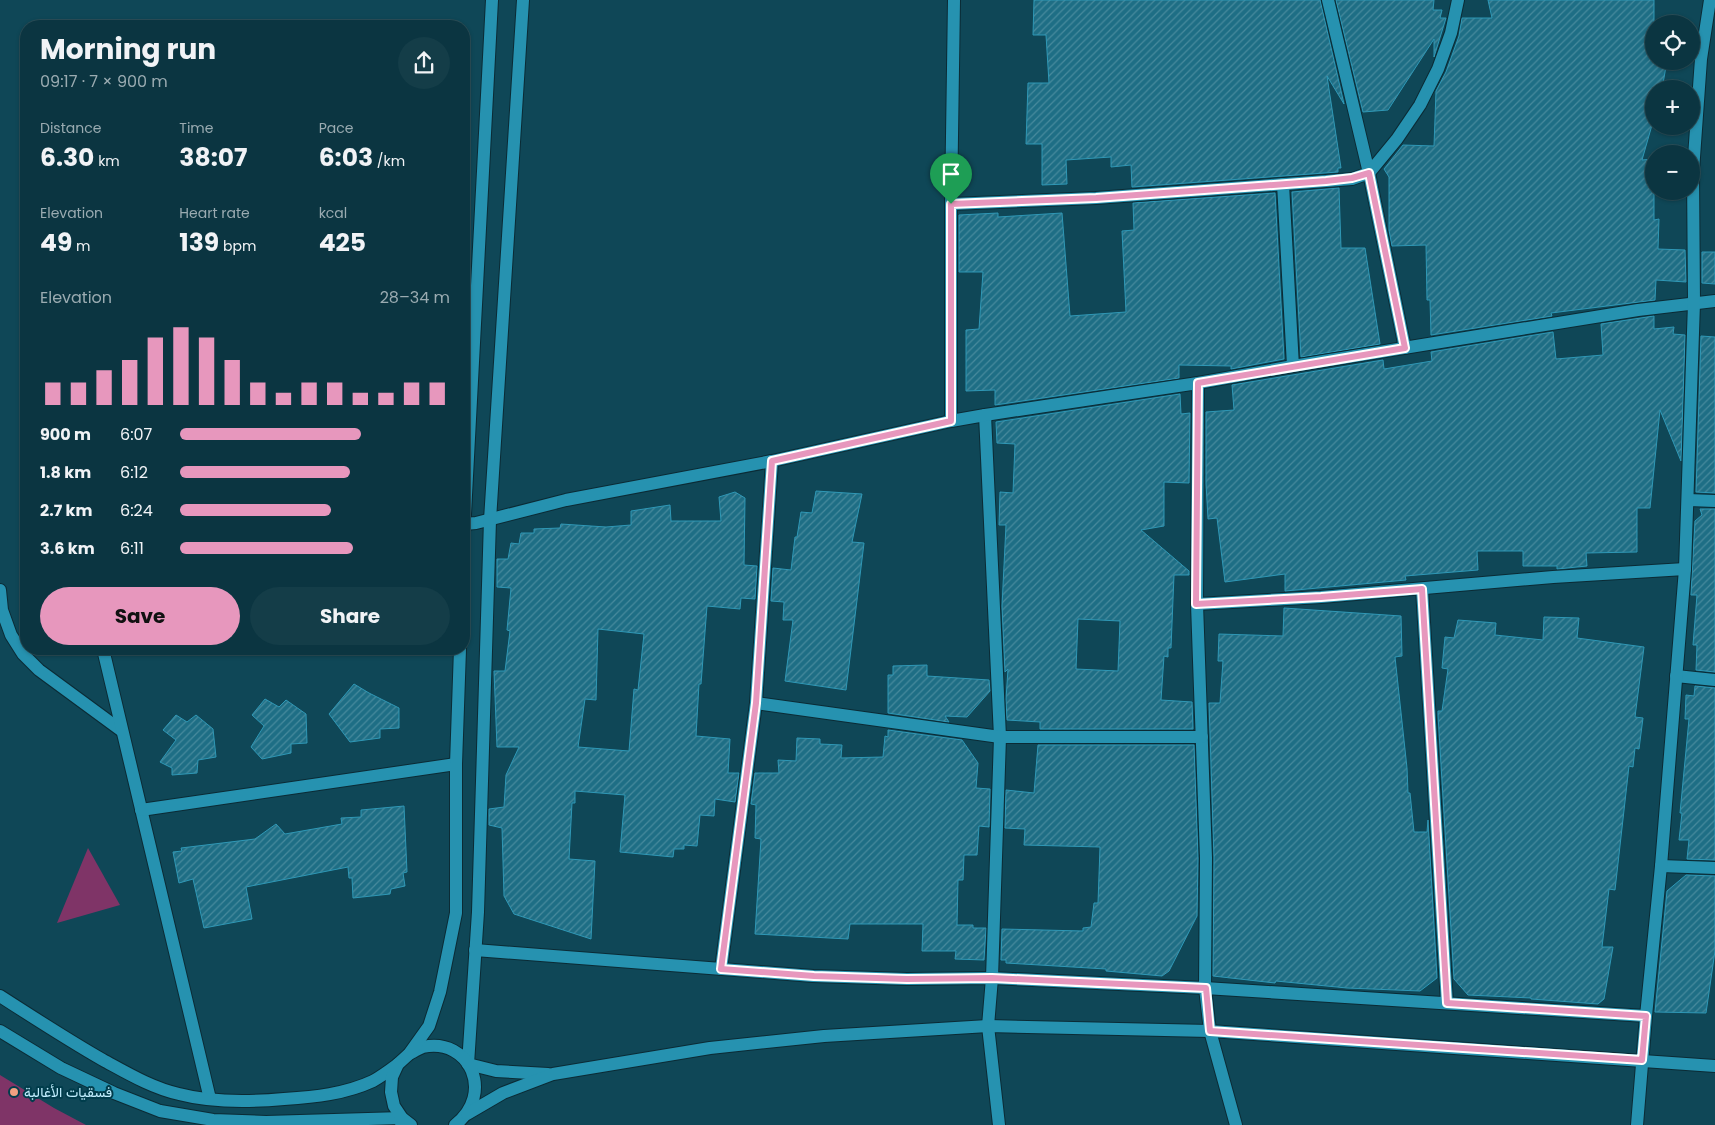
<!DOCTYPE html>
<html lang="en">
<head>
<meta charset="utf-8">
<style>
	body { margin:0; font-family:Poppins,Vazirmatn,sans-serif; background:#143d48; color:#f1f3f6; height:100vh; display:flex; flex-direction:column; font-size:19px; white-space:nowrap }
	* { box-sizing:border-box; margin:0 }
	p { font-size:16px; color:#9aabb1 }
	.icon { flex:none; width:28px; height:28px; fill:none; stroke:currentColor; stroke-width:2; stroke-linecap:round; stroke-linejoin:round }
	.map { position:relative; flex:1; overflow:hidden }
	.panel { position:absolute; left:20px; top:20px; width:450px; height:635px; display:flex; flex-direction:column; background:#0b3541; border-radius:20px; box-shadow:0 1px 4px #0004,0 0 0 1px #2b505a }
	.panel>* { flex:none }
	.tools { position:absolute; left:1645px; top:15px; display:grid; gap:10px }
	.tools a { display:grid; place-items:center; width:55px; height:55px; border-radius:50%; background:#0b3541; box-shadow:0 1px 4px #0004,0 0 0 1px #2b505a; font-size:25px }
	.pin { position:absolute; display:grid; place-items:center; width:42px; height:42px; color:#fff; margin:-51px -21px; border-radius:50% 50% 50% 0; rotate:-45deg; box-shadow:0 0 5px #0007 }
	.pin .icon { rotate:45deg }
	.round { display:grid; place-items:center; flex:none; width:52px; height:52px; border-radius:26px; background:#143d48 }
	.head { display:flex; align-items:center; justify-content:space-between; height:85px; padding:0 20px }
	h1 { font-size:28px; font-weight:700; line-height:38px }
	.figures { display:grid; grid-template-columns:repeat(3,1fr); gap:8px; height:85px; padding:5px 20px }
	.figures div { display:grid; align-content:center }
	.figures b { font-size:25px; font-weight:700 }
	.figures small { font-size:14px; font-weight:400 }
	.figures p { font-size:14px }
	.chart { height:140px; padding:10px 20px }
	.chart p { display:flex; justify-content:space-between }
	.chart svg { width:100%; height:90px; margin-top:5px; stroke:#e797bd; stroke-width:6 }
	.button { display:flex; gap:10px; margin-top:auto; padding:10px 20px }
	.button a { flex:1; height:58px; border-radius:30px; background:#e797bd; color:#111; font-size:20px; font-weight:700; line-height:58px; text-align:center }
	.button a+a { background:#143d48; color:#f1f3f6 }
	ul { padding:0 20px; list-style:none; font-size:16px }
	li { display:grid; grid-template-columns:80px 60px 1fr; align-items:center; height:38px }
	li i { height:12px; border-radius:6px; background:#e797bd }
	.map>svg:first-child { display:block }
	.green { fill:#7f3467 }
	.building { fill:url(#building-hatch); stroke:#2f98b6; fill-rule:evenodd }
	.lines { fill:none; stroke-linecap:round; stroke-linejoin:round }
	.minor-casing { stroke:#0b2b35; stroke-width:14 }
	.tertiary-casing { stroke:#0b2b35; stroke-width:14 }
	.minor { stroke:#2692b0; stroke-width:12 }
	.tertiary { stroke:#2692b0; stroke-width:12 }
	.route-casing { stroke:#fff; stroke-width:10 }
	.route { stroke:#e797bd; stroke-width:6 }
	.poi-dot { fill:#f2a081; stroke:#003d4c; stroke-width:2 }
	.labels { text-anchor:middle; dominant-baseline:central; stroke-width:4; stroke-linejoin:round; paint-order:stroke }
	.poi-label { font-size:14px; fill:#c1eefe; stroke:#003d4c; text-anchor:start }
</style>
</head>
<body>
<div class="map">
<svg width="1715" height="1125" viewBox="0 0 1715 1125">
	<defs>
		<pattern id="building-hatch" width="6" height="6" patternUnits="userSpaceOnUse" patternTransform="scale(1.25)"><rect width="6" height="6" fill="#1e6e85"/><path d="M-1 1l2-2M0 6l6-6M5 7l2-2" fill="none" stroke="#478a9d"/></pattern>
	</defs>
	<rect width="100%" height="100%" fill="#0f4757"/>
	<!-- green -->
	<g class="green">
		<polygon points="88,848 120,905 57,923"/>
		<polygon points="0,1075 54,1108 86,1125 0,1125"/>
	</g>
	<!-- building -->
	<g class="building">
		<polygon points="1034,0 1320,0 1344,104 1327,76 1341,168 1338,168 1338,172 1132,187 1131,165 1111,167 1111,157 1066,160 1067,184 1042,185 1042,144 1026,144 1028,83 1049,83 1046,35 1033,35"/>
		<polygon points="1336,0 1434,0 1433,10 1442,10 1440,18 1446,18 1434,57 1434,39 1388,110 1363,112"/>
		<polygon points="1488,0 1654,0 1654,61 1667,61 1662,89 1654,89 1654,118 1642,160 1654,159 1654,220 1659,219 1658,249 1685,250 1686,282 1656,280 1655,300 1551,313 1552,316 1431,335 1430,300 1427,300 1426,245 1392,246 1389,230 1389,177 1384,169 1403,145 1434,146 1436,91 1446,72 1459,36 1462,18 1492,18"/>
		<polygon points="1339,188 1341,248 1365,248 1380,344 1301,357 1292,192"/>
		<polygon points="1275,193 1284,359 1231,369 1231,366 1179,365 1179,378 995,405 995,390 966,391 966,330 979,329 983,272 959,272 959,215 998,213 998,217 1062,213 1070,316 1126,312 1122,231 1134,230 1133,203"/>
		<polygon points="1702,252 1715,252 1715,284 1702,283"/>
		<polygon points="1654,316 1654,329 1674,327 1673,334 1685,335 1681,461 1660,410 1650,508 1637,508 1637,552 1586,553 1587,566 1557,569 1557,566 1523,566 1523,551 1477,551 1478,570 1405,576 1406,580 1285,591 1285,574 1225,582 1217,518 1208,519 1206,483 1206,412 1234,410 1232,385 1383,360 1384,369 1432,361 1431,352 1553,332 1556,359 1603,355 1601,324"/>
		<polygon points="1701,336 1715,337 1715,493 1696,492"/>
		<path d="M1180,394l1,20 9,-1 -1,70 -25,-1v44l-23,4 48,41v4h-15l-3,73h-3v9l-4,-1 -3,44 31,2 1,27h-153v-7l-33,-2 -1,-21 2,-30 -3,3 -3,-66 4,-81h-7l1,-33 13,1 2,-49 -18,-1 -1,-21zM1078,619l42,2 -2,50 -42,-2z"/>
		<polygon points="816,491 862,494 852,542 864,543 846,690 785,681 793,620 783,620 784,602 771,601 773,568 791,570 795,537 797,537 801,512 812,513"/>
		<path d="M735,492l10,6 -1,67 13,1 -2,33 -14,-1 -1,11 -33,-3 -6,78h-2l-3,52 34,3 -2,34h11l-4,29 -20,-3 -1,17 -14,-1 -3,31 -13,-1v4h-10l-1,8 -53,-5 5,-57 -50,-4v12h-3l-3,56 26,2 -4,78 -77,-25 -10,-18 -2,-68 -13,-3v-16l15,-2 2,-32 13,-28h-22l-3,-76h11l5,-40 -3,-1 4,-42 -14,-1v-28h11l3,-16 8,1 2,-11h13v-4l26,-1 1,-4 45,3 25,-2v-14l39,-6 1,16h50l-2,-24zM598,629l46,5 -6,56 -4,-1 -5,62 -51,-4 7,-48 11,1z"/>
		<polygon points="1700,509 1715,509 1715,672 1696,670 1697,645 1693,645 1697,595 1691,595 1695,521 1702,515"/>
		<polygon points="1284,608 1401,616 1402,656 1395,657 1407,768 1408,793 1410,793 1414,832 1427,832 1428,820 1437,978 1420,991 1347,988 1276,981 1275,983 1213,976 1214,858 1209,703 1220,703 1223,661 1218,661 1219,634 1283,636"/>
		<polygon points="1544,617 1579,618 1577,638 1644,647 1635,717 1643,718 1639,749 1635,748 1633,767 1629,766 1615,890 1609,889 1602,947 1613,947 1604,999 1598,1004 1531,999 1531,998 1468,995 1454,979 1438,715 1438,711 1442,711 1448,669 1442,668 1445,637 1454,638 1458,620 1496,623 1495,635 1543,640"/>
		<polygon points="927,665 927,676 989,680 990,691 967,717 945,716 949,722 888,713 888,675 893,675 893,666"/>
		<polygon points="354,684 369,693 399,708 399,728 380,729 380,738 350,742 329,714"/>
		<polygon points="1695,686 1715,688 1715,860 1687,859 1689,840 1679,840 1682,813 1680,813 1689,719 1685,719 1686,695 1694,696"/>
		<polygon points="265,699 279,707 286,700 306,714 307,743 291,744 291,753 262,759 251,747 264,726 252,715"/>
		<polygon points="176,715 187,722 196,715 213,729 216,757 198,760 197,773 172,775 172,768 160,762 176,740 163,730"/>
		<polygon points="888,730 962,740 978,763 976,788 990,789 989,827 979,826 977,855 964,855 963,880 958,880 957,925 973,925 973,928 986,928 984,960 955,959 956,951 922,951 923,924 850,924 848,939 755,934 761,839 755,838 756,805 751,804 755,773 779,773 778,760 796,761 797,738 820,739 820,744 842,745 841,758 883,757 885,736 888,737"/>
		<polygon points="1038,745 1194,745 1198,858 1197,916 1169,971 1162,976 1106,971 1106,969 1006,963 1006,960 1001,960 1002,929 1083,931 1083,928 1091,927 1094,903 1098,903 1100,847 1024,845 1025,829 1005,828 1006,790 1034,793"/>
		<polygon points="404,806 407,872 403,873 405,886 391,889 390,894 353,898 352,878 349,878 348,867 246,887 252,919 204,928 193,879 179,883 173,852 182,851 181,848 255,839 276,824 285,834 342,824 341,818 361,817 361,810"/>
		<polygon points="1686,875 1715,876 1715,951 1706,1013 1655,1012 1667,891"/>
	</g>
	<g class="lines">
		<!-- minor casing -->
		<g class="minor-casing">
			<g id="minor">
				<polyline points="1328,0 1369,173 1405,348"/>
				<polyline points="1283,184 1293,366"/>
				<polyline points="951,204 1096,198 1326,181 1352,179 1369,173 1397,139 1420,105 1438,69 1451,33 1458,0"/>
				<polyline points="1198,383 1197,604 1206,858 1205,988 1210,1031 1236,1125"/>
				<polyline points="985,415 1000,737 992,978 988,1026 999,1125"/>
				<polyline points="951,421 951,204 954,0"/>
				<polyline points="1688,500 1715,501"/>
				<polyline points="464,524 476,523 566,500 772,461 951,421 985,415 1198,383 1293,366 1638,310 1715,301"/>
				<polyline points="1422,589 1447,1003"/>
				<polyline points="0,590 2,610 11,635 23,654 39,670 122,731"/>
				<polyline points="1197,604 1321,597 1553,577 1685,569"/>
				<polyline points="103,649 210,1099"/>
				<polyline points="1676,676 1715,680"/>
				<polyline points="756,703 1000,737 1202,737"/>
				<polyline points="141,810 456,764"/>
				<polyline points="1661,866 1715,868"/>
				<polyline points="475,950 813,976 907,979 992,978 1205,988 1646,1016"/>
				<polyline points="721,969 756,703 772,461"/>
				<polyline points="1637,1125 1646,1016 1661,866 1685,569 1694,303 1693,171 1701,59 1710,0"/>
			</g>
		</g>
		<!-- tertiary casing -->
		<g class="tertiary-casing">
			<g id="tertiary">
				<polyline points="523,0 490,520 478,912 468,1064 496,1071 548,1074"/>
				<polyline points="464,533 492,0"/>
				<path d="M0,996c34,22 68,44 103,64 24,13 49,28 76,34 34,9 71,8 105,5 31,-2 61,-5 89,-18 9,-5 17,-11 25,-17"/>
				<polyline points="0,1031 61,1068 114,1093 160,1111 213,1120 266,1122 402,1118 401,1123"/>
				<path d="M409,1054c4,-2 9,-5 14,-7 47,-10 72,47 32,78"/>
				<polyline points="467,1114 503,1093 553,1074 710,1048 824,1036 988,1026 1210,1031 1715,1066"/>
				<polyline points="411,1125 402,1118 394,1106 391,1092 392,1077 398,1064 409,1054 429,1026 440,992 456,913 456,764 460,649"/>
			</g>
		</g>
		<!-- minor -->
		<use href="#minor" class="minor"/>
		<!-- tertiary -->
		<use href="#tertiary" class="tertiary"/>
	</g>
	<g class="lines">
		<!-- route casing -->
		<g class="route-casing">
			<polygon id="route" points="1369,173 1405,348 1198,383 1196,604 1321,597 1422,589 1447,1003 1646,1016 1642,1060 1210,1031 1206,988 992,978 907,979 814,976 721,969 756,703 772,461 951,421 951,204 1096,198 1326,181 1352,178"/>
		</g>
		<!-- route -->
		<use href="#route" class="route"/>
	</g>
	<!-- markers -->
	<circle class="poi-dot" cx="14" cy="1092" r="5"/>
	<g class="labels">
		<!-- poi labels -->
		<g class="poi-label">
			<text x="24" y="1092">فسقيات الأغالبة</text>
		</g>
	</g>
</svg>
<div class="tools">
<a><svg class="icon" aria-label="locate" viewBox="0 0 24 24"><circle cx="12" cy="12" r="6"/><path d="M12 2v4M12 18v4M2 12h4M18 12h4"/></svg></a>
<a>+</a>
<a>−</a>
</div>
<div class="pin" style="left:951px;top:204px;background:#1e9e55"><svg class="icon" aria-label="arrive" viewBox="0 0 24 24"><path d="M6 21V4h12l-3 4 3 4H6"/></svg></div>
<section class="panel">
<div class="head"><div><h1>Morning run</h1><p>09:17 · 7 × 900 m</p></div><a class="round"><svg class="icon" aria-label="share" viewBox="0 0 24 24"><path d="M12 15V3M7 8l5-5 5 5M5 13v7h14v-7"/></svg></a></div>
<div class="figures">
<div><p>Distance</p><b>6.30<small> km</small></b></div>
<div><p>Time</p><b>38:07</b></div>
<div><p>Pace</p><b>6:03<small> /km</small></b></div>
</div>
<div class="figures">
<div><p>Elevation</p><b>49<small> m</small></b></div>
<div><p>Heart rate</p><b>139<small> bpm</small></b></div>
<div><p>kcal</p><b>425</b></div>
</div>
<div class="chart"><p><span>Elevation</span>28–34 m</p>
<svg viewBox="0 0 160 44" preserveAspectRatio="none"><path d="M5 44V33M15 44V33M25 44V27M35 44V22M45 44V11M55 44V6M65 44V11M75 44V22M85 44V33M95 44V38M105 44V33M115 44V33M125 44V38M135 44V38M145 44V33M155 44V33"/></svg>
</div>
<ul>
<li><b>900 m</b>6:07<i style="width:67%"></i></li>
<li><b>1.8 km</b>6:12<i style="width:63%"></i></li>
<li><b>2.7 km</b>6:24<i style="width:56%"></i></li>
<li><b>3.6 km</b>6:11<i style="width:64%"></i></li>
</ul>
<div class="button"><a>Save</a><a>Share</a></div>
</section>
</div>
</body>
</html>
